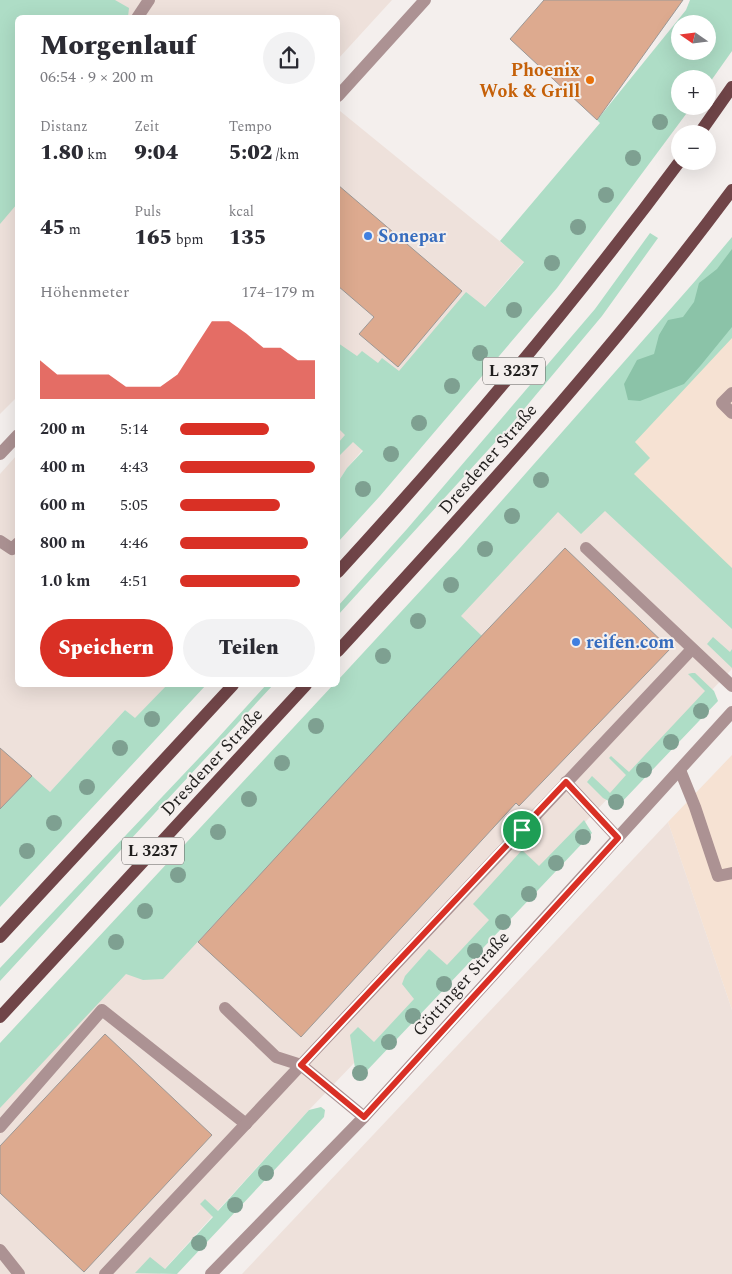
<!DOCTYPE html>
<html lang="de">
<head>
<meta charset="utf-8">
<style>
	body { margin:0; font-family:Spectral,serif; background:#f2f2f3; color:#2b2b33; height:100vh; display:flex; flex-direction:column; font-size:19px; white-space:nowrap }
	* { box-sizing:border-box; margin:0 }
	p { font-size:16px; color:#7c7c81 }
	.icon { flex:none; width:28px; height:28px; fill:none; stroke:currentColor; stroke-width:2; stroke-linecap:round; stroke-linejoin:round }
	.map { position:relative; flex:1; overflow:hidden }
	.side { position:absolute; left:15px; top:15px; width:325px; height:672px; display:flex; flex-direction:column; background:#fff; border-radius:8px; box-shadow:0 5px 20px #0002 }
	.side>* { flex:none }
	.needle { width:32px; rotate:284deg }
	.fabs { position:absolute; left:671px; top:15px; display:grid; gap:10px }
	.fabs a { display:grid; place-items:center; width:45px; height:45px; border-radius:50%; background:#fff; box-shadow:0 5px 20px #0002; font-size:25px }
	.pin { position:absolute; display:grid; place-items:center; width:42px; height:42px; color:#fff; margin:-21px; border:2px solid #fff; border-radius:50%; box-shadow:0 1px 5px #0007 }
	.round { display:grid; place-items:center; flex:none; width:52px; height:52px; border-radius:26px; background:#f2f2f3 }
	.overview { display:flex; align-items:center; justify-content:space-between; height:85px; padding:0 25px }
	h1 { font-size:28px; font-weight:800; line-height:38px }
	.metrics { display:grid; grid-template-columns:repeat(3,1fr); gap:8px; height:85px; padding:5px 25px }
	.metrics div { display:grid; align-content:center }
	.metrics b { font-size:21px; font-weight:800 }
	.metrics small { font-size:14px; font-weight:400 }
	.metrics p { font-size:14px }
	.chart { height:140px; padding:10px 25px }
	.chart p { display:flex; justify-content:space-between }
	.chart svg { width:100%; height:90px; margin-top:5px; fill:#d93025; opacity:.7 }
	.primary-button { display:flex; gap:10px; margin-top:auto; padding:10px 25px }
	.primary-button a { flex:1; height:58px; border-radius:30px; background:#d93025; color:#fff; font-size:20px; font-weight:800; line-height:58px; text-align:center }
	.primary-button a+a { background:#f2f2f3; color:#2b2b33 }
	ul { padding:0 25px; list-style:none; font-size:16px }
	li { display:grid; grid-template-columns:80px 60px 1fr; align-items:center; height:38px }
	li i { height:12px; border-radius:6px; background:#d93025 }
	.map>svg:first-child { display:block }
	.commercial { fill:#f6e2d3 }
	.built { fill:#eee1db }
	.green { fill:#aeddc6; fill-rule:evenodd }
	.forest { fill:#8bc3a8 }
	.building { fill:#ddaa8f; stroke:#9c9896 }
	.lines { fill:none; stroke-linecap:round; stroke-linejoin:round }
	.service { stroke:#ac9293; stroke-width:12 }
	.minor { stroke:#ac9293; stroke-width:12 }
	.primary { stroke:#704548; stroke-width:12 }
	.tree { fill:#7ea091 }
	.route-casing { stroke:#fff; stroke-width:10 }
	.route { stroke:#d93025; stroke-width:6 }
	.food-dot { fill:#e8710a; stroke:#f4efed; stroke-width:2 }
	.shop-dot { fill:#3f7fe0; stroke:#f4efed; stroke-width:2 }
	.labels { text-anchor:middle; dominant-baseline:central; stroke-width:4; stroke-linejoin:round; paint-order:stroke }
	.shield { fill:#f4efed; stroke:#5f5c5b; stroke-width:1 }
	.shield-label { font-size:16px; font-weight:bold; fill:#1f1d1c }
	.food-label { font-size:18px; font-weight:bold; fill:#c56008; stroke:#f4efed; text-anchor:end }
	.shop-label { font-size:18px; font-weight:bold; fill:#366cbe; stroke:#f4efed; text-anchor:start }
	.street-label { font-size:18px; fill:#1f1d1c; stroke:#f4efed }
</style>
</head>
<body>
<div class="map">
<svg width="732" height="1274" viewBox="0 0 732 1274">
	<rect width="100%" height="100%" fill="#f4efed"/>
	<!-- commercial -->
	<g class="commercial">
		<polygon points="732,321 732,629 574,481"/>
		<polygon points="732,755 732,1010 668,822"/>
	</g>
	<!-- built -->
	<g class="built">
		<polygon points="0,0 392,0 338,59 338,18 18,18 18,396 0,414"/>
		<polygon points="340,111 524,261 347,468 338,482 338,113"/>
		<polygon points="17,455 18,685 167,685 135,719 125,710 50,792 0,852 0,474"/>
		<polygon points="574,481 732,629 732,669 309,1110 160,1274 0,1274 0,1078"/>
		<polygon points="668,822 732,1010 732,1274 242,1274"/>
	</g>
	<!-- green -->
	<g class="green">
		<polygon points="0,0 115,0 129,8 128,17 18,18 17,204 0,224"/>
		<path d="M690,0h42v51l-24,34v-6h-28v27h12l-135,182 -177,208 -42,46v-60l9,-14 16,-17 -10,-9 -15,15v-14l7,-8 -7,-7v-85l19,13 5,-5 16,12 4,-5 17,13 67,-79 19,15 39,-45 -24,-21 100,-118 -3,-3 89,-110zM680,24h28v27h-28z"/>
		<polygon points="650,233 658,238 602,316 509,427 338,615 338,606 407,529 595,309"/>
		<polygon points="732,237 732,338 635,442 650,458 634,474 732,568 732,629 605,511 581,534 558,512 461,616 482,636 490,795 507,813 496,825 394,731 163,979 143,980 126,974 0,1108 0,1043 333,685 338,685 338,680 460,548 696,280"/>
		<polygon points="713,637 730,652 732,649 732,668 707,644"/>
		<polygon points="692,673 695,673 714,691 718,701 618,806 603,798 587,782 592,776 610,793 626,775 609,758 611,756 629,772 705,691 688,674"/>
		<polygon points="167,685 206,685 0,907 0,809 32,776 50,792 125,710 135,718"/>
		<polygon points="266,685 273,685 0,981 0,968 217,739"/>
		<polygon points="584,820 592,833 359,1079 356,1075 350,1035 358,1027 374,1042 414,999 402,984 405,976 429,949 447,965 489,920 473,904 522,850 539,866"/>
		<polygon points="321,1107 325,1110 324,1117 177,1274 135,1273 150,1257 165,1269 213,1217 200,1204 205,1199 218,1211 309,1110"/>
	</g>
	<!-- forest -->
	<polygon class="forest" points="732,249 732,327 701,365 684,384 640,401 628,400 624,384 637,360 654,354 659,335 668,320 683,317 694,302 699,283 717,269"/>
	<!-- building -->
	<g class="building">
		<polygon points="544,0 683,0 597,120 510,39"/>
		<polygon points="338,185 462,291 398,367 359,334 374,317 338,286"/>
		<polygon points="565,548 670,649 519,806 516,803 301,1037 198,942 416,705"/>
		<polygon points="0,748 32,776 0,809"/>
		<polygon points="105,1034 212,1135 84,1272 0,1193 0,1146"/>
	</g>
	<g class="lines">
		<!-- service -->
		<g class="service">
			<polyline points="137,18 149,0"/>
			<polyline points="732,393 722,403 732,413"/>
			<polyline points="0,541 12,549 18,543"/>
			<polyline points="586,548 732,686"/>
			<polyline points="680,770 695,807 718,876 732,873"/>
			<polyline points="566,782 618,838"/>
			<polyline points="225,1008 276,1057 301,1065 692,649"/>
			<polyline points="0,1127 102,1010 246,1124"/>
			<polyline points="0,1250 19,1274"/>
			<polyline points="105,1274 301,1065 364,1117"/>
		</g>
		<!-- minor -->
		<g class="minor">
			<polyline points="338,96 425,0"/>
			<polyline points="0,454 18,435"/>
			<polyline points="211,1274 364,1117 732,712"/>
		</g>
		<!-- primary -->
		<g class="primary">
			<polyline points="699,134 732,87"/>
			<path d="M338,572c120,-131 236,-268 342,-411"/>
			<path d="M338,651c137,-149 273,-298 394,-461"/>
			<polyline points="0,937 233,685"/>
			<polyline points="0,1017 306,685"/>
		</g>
	</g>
	<!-- trees -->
	<g class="tree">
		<circle cx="660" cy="122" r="8"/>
		<circle cx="633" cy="158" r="8"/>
		<circle cx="606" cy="195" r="8"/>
		<circle cx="578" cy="227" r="8"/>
		<circle cx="552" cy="263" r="8"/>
		<circle cx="514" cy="310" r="8"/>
		<circle cx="480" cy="353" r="8"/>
		<circle cx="452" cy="386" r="8"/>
		<circle cx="419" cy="423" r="8"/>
		<circle cx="391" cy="454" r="8"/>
		<circle cx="541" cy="480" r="8"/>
		<circle cx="363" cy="489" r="8"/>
		<circle cx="512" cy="516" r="8"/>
		<circle cx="485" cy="549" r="8"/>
		<circle cx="451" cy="585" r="8"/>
		<circle cx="418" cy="621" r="8"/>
		<circle cx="383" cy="656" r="8"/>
		<circle cx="701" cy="711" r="8"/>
		<circle cx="152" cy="719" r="8"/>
		<circle cx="316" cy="726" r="8"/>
		<circle cx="671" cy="742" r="8"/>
		<circle cx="120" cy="748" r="8"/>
		<circle cx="282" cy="763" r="8"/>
		<circle cx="644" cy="770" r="8"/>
		<circle cx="87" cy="787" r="8"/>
		<circle cx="249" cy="799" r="8"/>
		<circle cx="616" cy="802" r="8"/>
		<circle cx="54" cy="823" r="8"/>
		<circle cx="218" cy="832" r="8"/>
		<circle cx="583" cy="837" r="8"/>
		<circle cx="27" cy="851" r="8"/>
		<circle cx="556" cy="863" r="8"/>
		<circle cx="178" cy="875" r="8"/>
		<circle cx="529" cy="894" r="8"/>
		<circle cx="145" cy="911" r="8"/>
		<circle cx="503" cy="922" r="8"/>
		<circle cx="116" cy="942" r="8"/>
		<circle cx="475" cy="951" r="8"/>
		<circle cx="444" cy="984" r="8"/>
		<circle cx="413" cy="1016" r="8"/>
		<circle cx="389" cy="1042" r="8"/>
		<circle cx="360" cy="1073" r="8"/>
		<circle cx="266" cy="1173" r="8"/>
		<circle cx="235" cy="1205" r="8"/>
		<circle cx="199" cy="1243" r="8"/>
	</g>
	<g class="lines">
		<!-- route casing -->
		<g class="route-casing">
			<polygon id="route" points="566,782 618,838 364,1117 301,1065"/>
		</g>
		<!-- route -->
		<use href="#route" class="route"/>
	</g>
	<!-- markers -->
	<circle class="food-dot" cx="590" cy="80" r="5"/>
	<g class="shop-dot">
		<circle cx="368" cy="236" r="5"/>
		<circle cx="576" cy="642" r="5"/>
	</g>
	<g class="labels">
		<!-- shield labels -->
		<g class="shield">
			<rect x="483" y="357.5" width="62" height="27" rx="4"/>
			<rect x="122" y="837.5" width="62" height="27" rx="4"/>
		</g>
		<g class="shield-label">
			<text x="514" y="371">L 3237</text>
			<text x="153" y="851">L 3237</text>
		</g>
		<!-- food labels -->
		<g class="food-label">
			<text x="580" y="70">Phoenix<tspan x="580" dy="21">Wok &amp; Grill</tspan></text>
		</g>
		<!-- shop labels -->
		<g class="shop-label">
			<text x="378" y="236">Sonepar</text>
			<text x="586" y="642">reifen.com</text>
		</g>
		<!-- street labels -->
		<g class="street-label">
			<text transform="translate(488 459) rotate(-49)">Dresdener Straße</text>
			<text transform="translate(212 762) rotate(-47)">Dresdener Straße</text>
			<text transform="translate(461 984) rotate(-48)">Göttinger Straße</text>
		</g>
	</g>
</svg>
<div class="fabs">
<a><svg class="needle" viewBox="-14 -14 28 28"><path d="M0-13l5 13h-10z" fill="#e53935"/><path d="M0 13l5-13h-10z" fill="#7c7c81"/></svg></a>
<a>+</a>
<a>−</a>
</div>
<div class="pin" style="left:522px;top:830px;background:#1e9e55"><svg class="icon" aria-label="arrive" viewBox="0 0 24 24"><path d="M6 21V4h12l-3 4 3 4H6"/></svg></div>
<section class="side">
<div class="overview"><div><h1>Morgenlauf</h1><p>06:54 · 9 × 200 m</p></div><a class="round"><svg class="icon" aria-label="share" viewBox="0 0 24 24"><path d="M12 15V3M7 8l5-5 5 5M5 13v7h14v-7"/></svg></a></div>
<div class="metrics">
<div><p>Distanz</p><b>1.80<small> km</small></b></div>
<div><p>Zeit</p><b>9:04</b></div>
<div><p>Tempo</p><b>5:02<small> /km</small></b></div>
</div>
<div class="metrics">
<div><b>45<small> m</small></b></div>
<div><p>Puls</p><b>165<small> bpm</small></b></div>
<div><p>kcal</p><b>135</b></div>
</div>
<div class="chart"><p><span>Höhenmeter</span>174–179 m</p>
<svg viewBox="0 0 160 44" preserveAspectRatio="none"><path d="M0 44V25L10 32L20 32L30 32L40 32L50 38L60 38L70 38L80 32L90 19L100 6L110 6L120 12L130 19L140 19L150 25L160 25V44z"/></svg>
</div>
<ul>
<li><b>200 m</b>5:14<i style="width:66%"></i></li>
<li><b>400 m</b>4:43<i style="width:100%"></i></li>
<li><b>600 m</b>5:05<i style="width:74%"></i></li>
<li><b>800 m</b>4:46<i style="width:95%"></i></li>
<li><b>1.0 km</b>4:51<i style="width:89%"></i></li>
</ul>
<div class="primary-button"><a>Speichern</a><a>Teilen</a></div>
</section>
</div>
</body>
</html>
